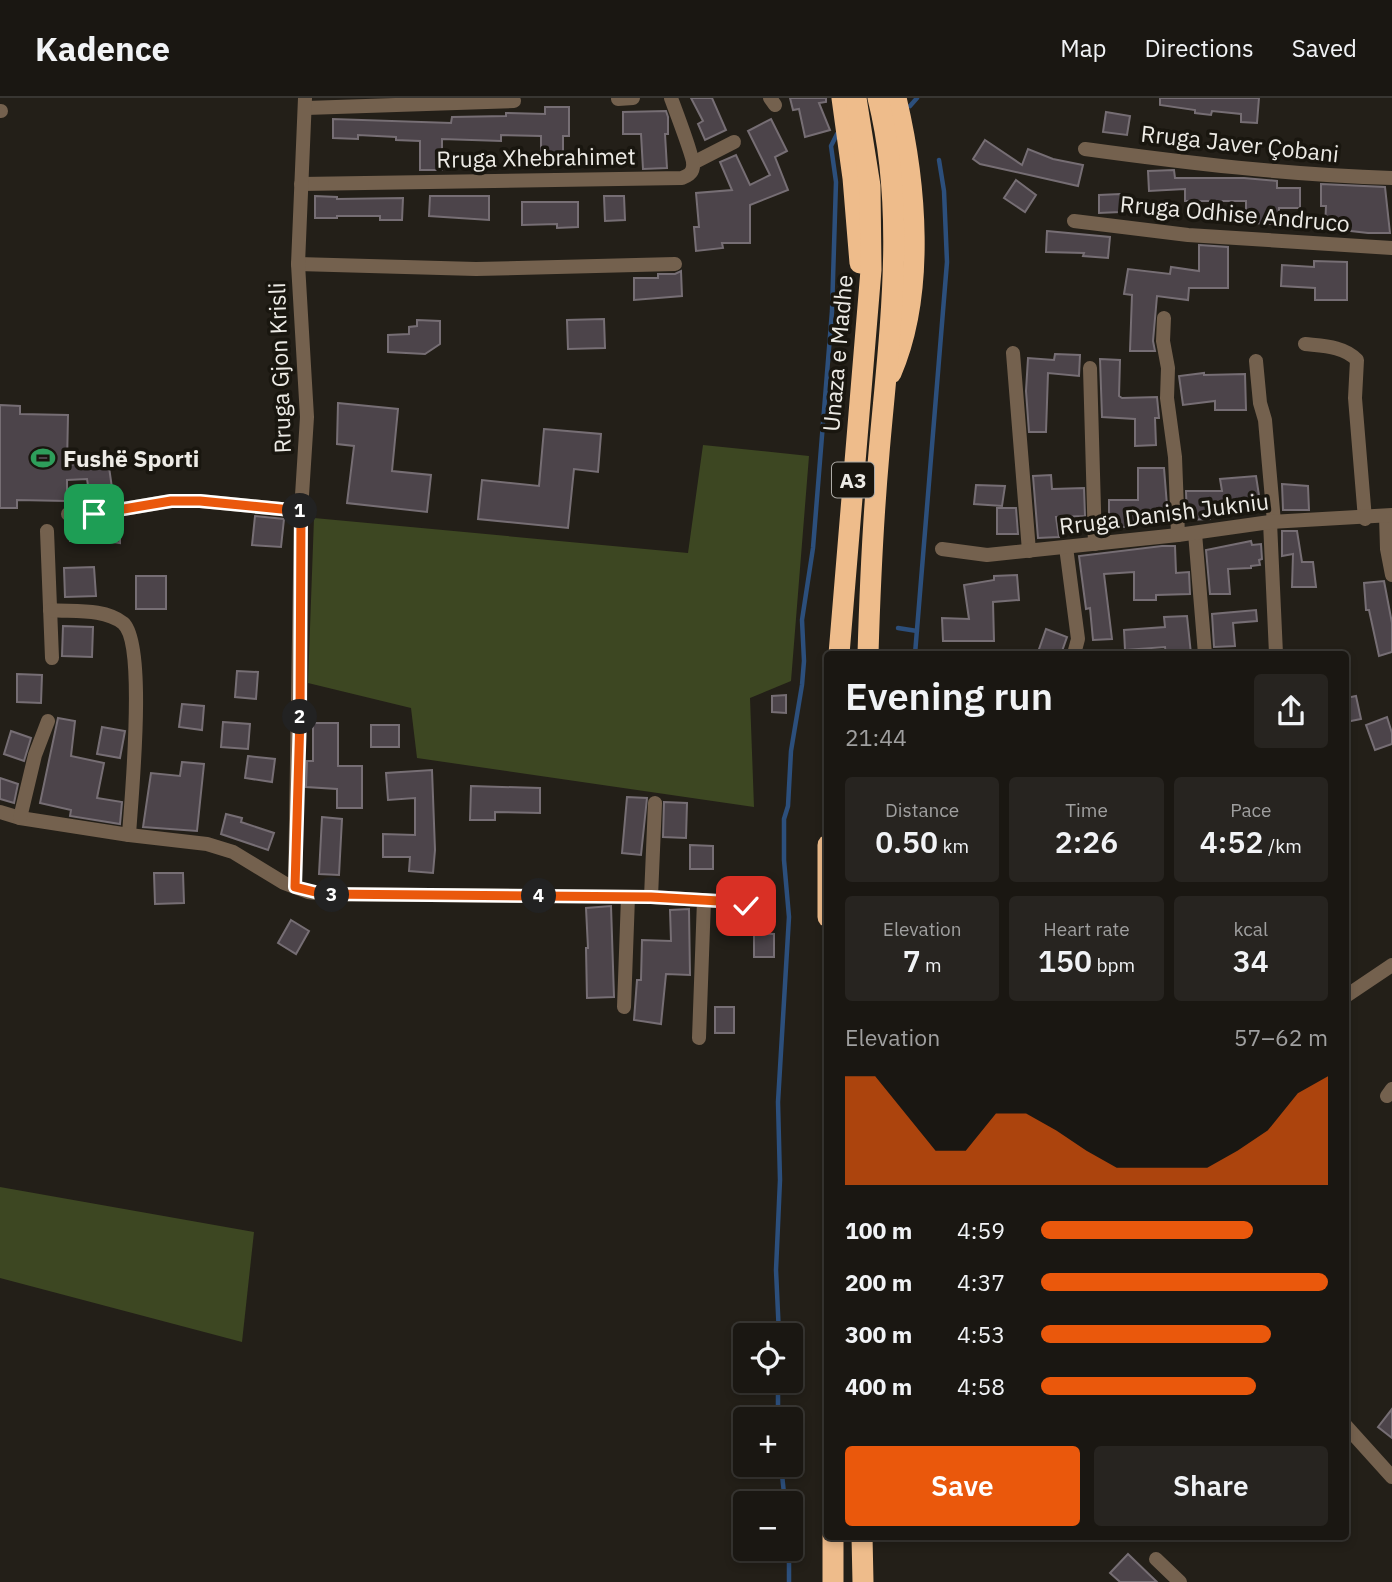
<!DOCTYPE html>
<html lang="en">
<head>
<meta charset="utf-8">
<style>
	body { margin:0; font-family:"IBM Plex Sans",sans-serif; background:#272420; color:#f1f3f6; height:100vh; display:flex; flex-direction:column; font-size:26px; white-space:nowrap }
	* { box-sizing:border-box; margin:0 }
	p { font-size:23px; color:#9f9f9f }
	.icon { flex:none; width:38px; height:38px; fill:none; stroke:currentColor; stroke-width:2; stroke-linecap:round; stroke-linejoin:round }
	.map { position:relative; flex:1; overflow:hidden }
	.details { position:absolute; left:824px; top:553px; width:525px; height:889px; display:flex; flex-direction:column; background:#1a1712; border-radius:7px; box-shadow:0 4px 10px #0003,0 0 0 2px #383632 }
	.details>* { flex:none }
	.tools { position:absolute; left:733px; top:1225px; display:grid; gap:14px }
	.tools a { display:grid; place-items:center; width:70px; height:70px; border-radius:7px; background:#1a1712; box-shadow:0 4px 10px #0003,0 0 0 2px #383632; font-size:35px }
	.pin { position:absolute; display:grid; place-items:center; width:60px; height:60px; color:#fff; margin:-30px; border-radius:14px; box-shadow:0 4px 10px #0006 }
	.km { position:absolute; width:35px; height:35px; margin:-18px; border-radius:50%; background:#222; color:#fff; font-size:19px; line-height:35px; text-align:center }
	.round { display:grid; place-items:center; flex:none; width:74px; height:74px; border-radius:7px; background:#272420 }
	.head { display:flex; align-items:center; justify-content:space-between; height:119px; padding:0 21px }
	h1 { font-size:38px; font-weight:600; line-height:52px }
	.metrics { display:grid; grid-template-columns:repeat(3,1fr); gap:10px; height:119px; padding:7px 21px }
	.metrics div { display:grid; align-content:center; border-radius:7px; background:#272420; text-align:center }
	.metrics b { font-size:30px; font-weight:600 }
	.metrics small { font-size:19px; font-weight:400 }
	.metrics p { font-size:19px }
	.chart { height:196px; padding:14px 21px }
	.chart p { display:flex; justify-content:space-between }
	.chart svg { width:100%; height:126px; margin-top:7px; fill:#ea580c; opacity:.7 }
	.cta { display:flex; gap:14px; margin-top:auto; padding:14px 21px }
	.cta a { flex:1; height:80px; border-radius:7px; background:#ea580c; color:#fff; font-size:28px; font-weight:600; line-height:80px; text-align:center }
	.cta a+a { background:#272420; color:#f1f3f6 }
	ul { padding:0 21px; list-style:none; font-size:23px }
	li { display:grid; grid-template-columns:112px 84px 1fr; align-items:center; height:52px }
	li i { height:18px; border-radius:9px; background:#ea580c }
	header { display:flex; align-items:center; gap:42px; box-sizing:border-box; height:98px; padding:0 35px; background:#1a1712; border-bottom:2px solid #383632 }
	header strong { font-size:33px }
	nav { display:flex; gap:38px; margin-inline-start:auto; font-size:24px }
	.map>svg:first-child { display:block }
	.green { fill:#3d4722 }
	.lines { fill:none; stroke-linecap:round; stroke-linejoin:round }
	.stream { stroke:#2c4f7c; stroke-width:4.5 }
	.building { fill:#4c444a; stroke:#766e74; stroke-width:2 }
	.minor { stroke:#74614e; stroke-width:14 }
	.highway { stroke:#eebc8b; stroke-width:21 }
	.route-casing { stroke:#fff; stroke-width:14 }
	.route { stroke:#ea580c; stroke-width:9 }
	.labels { text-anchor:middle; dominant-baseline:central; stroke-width:7; stroke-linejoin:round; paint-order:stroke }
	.shield { fill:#19160f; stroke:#adaba6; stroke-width:2 }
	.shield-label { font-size:21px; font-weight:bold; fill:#edebe6 }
	.street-label { font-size:23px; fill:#edebe6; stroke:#19160f }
	.poi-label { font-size:23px; font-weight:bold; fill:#edebe6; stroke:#19160f; text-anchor:start }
</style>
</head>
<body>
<header>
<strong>Kadence</strong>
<nav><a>Map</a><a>Directions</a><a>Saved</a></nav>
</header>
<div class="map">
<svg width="1392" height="1484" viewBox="0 0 1392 1484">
	<rect width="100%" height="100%" fill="#231f18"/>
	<!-- green -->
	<g class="green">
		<polygon points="703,347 809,358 791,583 750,600 754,709 417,660 411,610 308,585 314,420 688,455"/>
		<polygon points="0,1089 254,1134 242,1244 0,1180"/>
	</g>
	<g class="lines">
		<!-- stream -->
		<g class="stream">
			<polyline points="910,8 917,0"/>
			<polyline points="898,530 917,533"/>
			<polyline points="932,555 933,556"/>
			<polyline points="915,556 947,164 944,93 939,62"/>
			<polyline points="779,1237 776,1172 780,1082 778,1004 789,819 784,762 784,721 788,708 791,653 802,587 804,563 802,522 813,450 832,213 836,84 831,48 837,36"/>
			<polyline points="778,1283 778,1321"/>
			<polyline points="781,1367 785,1405"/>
			<polyline points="789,1484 789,1451"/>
		</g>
	</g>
	<!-- building -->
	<g class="building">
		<polygon points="691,0 712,0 726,32 705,42 698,26 703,23"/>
		<polygon points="790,0 826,0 826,4 819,5 830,32 805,39 799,11 793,12"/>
		<polygon points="1160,0 1259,0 1257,25 1241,24 1241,16 1212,13 1211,17 1195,15 1195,12 1160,7"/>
		<polygon points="545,9 569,9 569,38 563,38 563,65 541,65 541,38 501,37 501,43 442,41 442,72 420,72 420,43 396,42 396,39 358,37 358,41 333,40 333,21 451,25 452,19 506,18 506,15 545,16"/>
		<polygon points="666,13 668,19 668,36 665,36 667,70 643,71 641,36 623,36 623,14"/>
		<polygon points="1106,14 1130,18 1127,37 1103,34"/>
		<polygon points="771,21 787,53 775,59 788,92 750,107 750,145 722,145 723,150 696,153 694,129 699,129 696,95 732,92 720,64 736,57 750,87 770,77 748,33"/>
		<polygon points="985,42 1022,67 1028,51 1053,61 1083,67 1078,88 980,66 973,61"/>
		<polygon points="1174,72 1175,80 1244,80 1277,83 1277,90 1300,90 1300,110 1279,110 1279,126 1246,125 1246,103 1185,103 1185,91 1149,93 1148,73"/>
		<polygon points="1016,82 1036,97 1025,114 1004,100"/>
		<polygon points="1321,86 1385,89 1390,135 1368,135 1325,130 1326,108 1321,108"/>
		<polygon points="1120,96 1120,114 1099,115 1099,97"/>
		<polygon points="315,98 337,99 337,101 403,100 402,122 380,122 380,118 337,118 337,120 315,120"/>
		<polygon points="430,98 489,98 489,122 429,118"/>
		<polygon points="604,98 624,98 625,122 605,123"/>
		<polygon points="522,104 578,104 578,129 557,130 557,126 522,127"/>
		<polygon points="1047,133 1110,139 1108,160 1083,158 1084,155 1046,154"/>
		<polygon points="1199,147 1228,149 1228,190 1189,190 1188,202 1157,198 1153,243 1155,253 1130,253 1132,197 1124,196 1128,171 1170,176 1171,169 1199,173"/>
		<polygon points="1314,163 1347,164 1347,202 1315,202 1315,190 1281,188 1282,167 1314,169"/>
		<polygon points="681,173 682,198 634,202 634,180 658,180 658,176 675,176"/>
		<polygon points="604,221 605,250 568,251 567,222"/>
		<polygon points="417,222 440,223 440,246 425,256 388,254 388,237 409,236 409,229 417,228"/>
		<polygon points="1055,256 1080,257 1079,278 1048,275 1046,334 1029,334 1026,293 1028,260 1054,262"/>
		<polygon points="1100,261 1120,262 1119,298 1122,300 1157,299 1159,320 1155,320 1156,347 1135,348 1135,321 1102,319"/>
		<polygon points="1204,275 1204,277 1245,276 1246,312 1215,312 1215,303 1183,307 1179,278"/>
		<polygon points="338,305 398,311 392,373 431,377 427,414 347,405 354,348 337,346"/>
		<polygon points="0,307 20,308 20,316 68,317 67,367 108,362 113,397 90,400 87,381 67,382 67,403 17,402 17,410 0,410"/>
		<polygon points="544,331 601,336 598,374 574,371 568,430 478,421 482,382 539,388"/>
		<polygon points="1138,370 1164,370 1168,420 1134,423 1134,429 1109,429 1109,402 1138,402"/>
		<polygon points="1051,377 1052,391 1084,390 1085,418 1056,419 1059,439 1038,440 1033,378"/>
		<polygon points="1256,378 1261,410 1210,415 1210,421 1187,422 1186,393 1222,393 1220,381"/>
		<polygon points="1282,386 1308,388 1309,412 1283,412"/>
		<polygon points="976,387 1005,388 1002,408 974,406"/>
		<polygon points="997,410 1016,410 1018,436 997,436"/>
		<polygon points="255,418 284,421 281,449 252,447"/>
		<polygon points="120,421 120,445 98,442 70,443 69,426 98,426"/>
		<polygon points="1282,433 1297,433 1302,464 1313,464 1316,489 1292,489 1293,456 1282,458"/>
		<polygon points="1251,443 1252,447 1261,446 1262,461 1259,462 1260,467 1251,468 1251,470 1228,471 1230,496 1210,496 1206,452"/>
		<polygon points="1162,448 1175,448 1176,475 1189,474 1190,496 1156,497 1156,502 1134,502 1134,474 1104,476 1112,541 1093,542 1090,510 1086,511 1079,458"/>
		<polygon points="94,469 96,498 65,499 64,470"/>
		<polygon points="1017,477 1019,502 993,504 994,543 943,543 942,520 969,521 964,487 994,482 994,478"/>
		<rect x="136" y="478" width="30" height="33"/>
		<polygon points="1384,483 1392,525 1392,554 1379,558 1369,512 1366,512 1364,485"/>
		<polygon points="1256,512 1257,523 1233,525 1235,548 1214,549 1212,516"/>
		<polygon points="1187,518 1191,556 1166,556 1165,549 1125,552 1124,532 1165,529 1164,519"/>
		<polygon points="63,528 93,529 92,559 62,558"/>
		<polygon points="1046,531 1067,539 1061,556 1046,556 1038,554"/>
		<polygon points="237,573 258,574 256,601 235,599"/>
		<polygon points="17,576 42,577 41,605 17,604"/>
		<polygon points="786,597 786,615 772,614 772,598"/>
		<polygon points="1356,598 1361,621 1346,624 1346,600"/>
		<polygon points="182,606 204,608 202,632 179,629"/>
		<polygon points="1387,619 1392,635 1392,646 1375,652 1366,627"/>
		<polygon points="58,620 75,623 71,658 104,665 97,700 122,704 120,726 70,718 71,712 40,705"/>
		<polygon points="223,624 250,626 248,651 221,649"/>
		<polygon points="313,625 338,625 338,668 362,668 362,710 337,710 337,691 306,689 307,663 313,663"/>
		<rect x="371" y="627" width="28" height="22"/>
		<polygon points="102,629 125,633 120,660 97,656"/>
		<polygon points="11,633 31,640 24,663 4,656"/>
		<polygon points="248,658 275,661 272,684 245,680"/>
		<polygon points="182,664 204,666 197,733 143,729 151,675 180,678"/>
		<polygon points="432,672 435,752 433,775 409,773 410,759 383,759 383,736 415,737 415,700 388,702 386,675"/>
		<polygon points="0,680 18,686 14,705 0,701"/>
		<polygon points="471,688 540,690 540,715 495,714 495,722 470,722"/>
		<polygon points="627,699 647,700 641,757 622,755"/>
		<polygon points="664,704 687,705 686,740 663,739"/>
		<polygon points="226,716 242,720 241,724 274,735 268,752 221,736"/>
		<polygon points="322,719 342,721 339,777 319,776"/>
		<polygon points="690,747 713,748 713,771 690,771"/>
		<polygon points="154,775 183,775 184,805 155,806"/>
		<polygon points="611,808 614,899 587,900 586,850 588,850 586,810"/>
		<polygon points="689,811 690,877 666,876 661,926 634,922 637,882 641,882 642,842 671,843 670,812"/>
		<polygon points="291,822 309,833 296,856 278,845"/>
		<polygon points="754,835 774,836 774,859 754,859"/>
		<rect x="715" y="909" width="19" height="26"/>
		<polygon points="1392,1311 1392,1340 1378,1329"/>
		<polygon points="1128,1456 1157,1484 1120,1484 1110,1475"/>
	</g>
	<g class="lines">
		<!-- minor -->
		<g class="minor">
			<polyline points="770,0 775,7"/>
			<polyline points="618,1 633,0"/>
			<polyline points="306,10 514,3"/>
			<polyline points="0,13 1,13"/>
			<path d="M1085,51c102,14 204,26 307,29"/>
			<polyline points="693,65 734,44"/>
			<path d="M301,86l381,-6c5,-2 10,-4 11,-11 2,-6 -18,-58 -22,-69"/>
			<polyline points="1074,123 1188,137 1392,150"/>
			<polyline points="298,166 476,171 675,166"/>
			<polyline points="1164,220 1163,243 1168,270 1167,300 1175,359 1178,437"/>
			<path d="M1305,246c18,2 39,2 52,16l-2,38 10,121"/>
			<polyline points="1013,255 1029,453"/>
			<polyline points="1256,263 1260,305 1265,322 1274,424"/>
			<polyline points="1090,270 1095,446"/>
			<polyline points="68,416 94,416 171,403 200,403 301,413"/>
			<polyline points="1386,418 1387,451 1392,477"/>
			<polyline points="1270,424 1276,556"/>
			<polyline points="47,433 52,560"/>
			<polyline points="1195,435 1205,556"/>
			<polyline points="1066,449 1078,541 1074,556"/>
			<polyline points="942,451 987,457 1178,437 1270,424 1392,417"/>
			<path d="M50,512c23,2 54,-2 73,13 24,20 8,177 6,212"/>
			<polyline points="0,714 20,720 129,737 207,746 233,754 284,785 308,794 323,796 651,799 719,803 746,808"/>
			<polyline points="20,720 35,657 48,623"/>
			<polyline points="295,789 301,413 307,319 298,166 305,0"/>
			<polyline points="651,799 655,705"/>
			<polyline points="1346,898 1392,867"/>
			<polyline points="624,909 628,799"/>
			<polyline points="699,940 704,802"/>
			<polyline points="1387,998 1392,991"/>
			<polyline points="1346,1328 1392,1379"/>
			<polyline points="1156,1461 1180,1484"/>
		</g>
		<!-- highway -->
		<g class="highway">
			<polyline points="842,0 853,80 860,165"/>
			<path d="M891,275c35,-81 25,-191 5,-275"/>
			<polyline points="839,556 871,172 870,88 856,0"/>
			<path d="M868,556c2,-67 5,-134 11,-201 10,-117 28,-240 -1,-355"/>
			<polyline points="828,747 828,819"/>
			<polyline points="833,1438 833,1484"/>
			<polyline points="862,1438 863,1484"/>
		</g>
	</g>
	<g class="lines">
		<!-- route casing -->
		<g class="route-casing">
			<polyline id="route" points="94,416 171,403 200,403 301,413 300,618 295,789 323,796 651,799 719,803 746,808"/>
		</g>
		<!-- route -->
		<use href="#route" class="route"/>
	</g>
	<!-- icons -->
	<defs>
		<g id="stadium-bare" transform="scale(1.89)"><path d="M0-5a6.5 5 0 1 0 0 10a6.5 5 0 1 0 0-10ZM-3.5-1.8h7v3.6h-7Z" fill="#2e9e5b" stroke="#19160f" stroke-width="2.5" paint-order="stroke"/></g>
	</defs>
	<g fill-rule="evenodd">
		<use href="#stadium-bare" x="43" y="360"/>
	</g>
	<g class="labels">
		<!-- shield labels -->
		<rect class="shield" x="832" y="364.5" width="42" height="35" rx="5"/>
		<g class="shield-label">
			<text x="853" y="382">A3</text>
		</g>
		<!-- street labels -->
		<g class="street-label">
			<text transform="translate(1240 45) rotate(6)">Rruga Javer Çobani</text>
			<text transform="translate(536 59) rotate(-1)">Rruga Xhebrahimet</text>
			<text transform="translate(1235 115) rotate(5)">Rruga Odhise Andruco</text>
			<text transform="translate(837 255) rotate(-85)">Unaza e Madhe</text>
			<text transform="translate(279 270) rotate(-92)">Rruga Gjon Krisli</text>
			<text transform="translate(1164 415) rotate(-7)">Rruga Danish Jukniu</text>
		</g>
		<!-- poi labels -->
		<g class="poi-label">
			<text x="63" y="360">Fushë Sporti</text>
		</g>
	</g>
</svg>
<div class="tools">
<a><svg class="icon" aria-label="locate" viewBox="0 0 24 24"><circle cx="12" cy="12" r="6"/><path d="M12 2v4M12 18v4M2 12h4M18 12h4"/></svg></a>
<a>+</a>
<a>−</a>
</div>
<div class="pin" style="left:94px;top:416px;background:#1e9e55"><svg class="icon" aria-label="arrive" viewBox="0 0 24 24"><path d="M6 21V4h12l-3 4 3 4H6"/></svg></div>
<div class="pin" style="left:746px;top:808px;background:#d93025"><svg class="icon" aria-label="check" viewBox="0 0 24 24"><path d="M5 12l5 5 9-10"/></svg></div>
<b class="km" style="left:300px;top:413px">1</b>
<b class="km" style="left:300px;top:619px">2</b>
<b class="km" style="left:332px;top:797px">3</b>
<b class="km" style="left:539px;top:798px">4</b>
<section class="details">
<div class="head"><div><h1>Evening run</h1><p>21:44</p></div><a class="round"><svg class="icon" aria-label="share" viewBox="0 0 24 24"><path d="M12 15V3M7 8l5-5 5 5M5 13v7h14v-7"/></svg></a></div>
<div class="metrics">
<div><p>Distance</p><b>0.50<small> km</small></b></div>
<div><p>Time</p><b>2:26</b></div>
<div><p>Pace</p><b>4:52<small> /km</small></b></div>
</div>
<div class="metrics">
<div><p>Elevation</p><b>7<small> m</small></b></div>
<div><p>Heart rate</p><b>150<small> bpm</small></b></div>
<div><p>kcal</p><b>34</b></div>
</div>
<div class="chart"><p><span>Elevation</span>57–62 m</p>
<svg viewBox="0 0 160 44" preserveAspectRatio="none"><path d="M0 44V6L10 6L20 19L30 32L40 32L50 19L60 19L70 25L80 32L90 38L100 38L110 38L120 38L130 32L140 25L150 12L160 6V44z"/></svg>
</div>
<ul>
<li><b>100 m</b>4:59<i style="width:74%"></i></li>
<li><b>200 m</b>4:37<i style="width:100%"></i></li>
<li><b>300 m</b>4:53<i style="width:80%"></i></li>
<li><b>400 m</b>4:58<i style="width:75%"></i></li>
</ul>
<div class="cta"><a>Save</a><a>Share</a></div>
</section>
</div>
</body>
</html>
